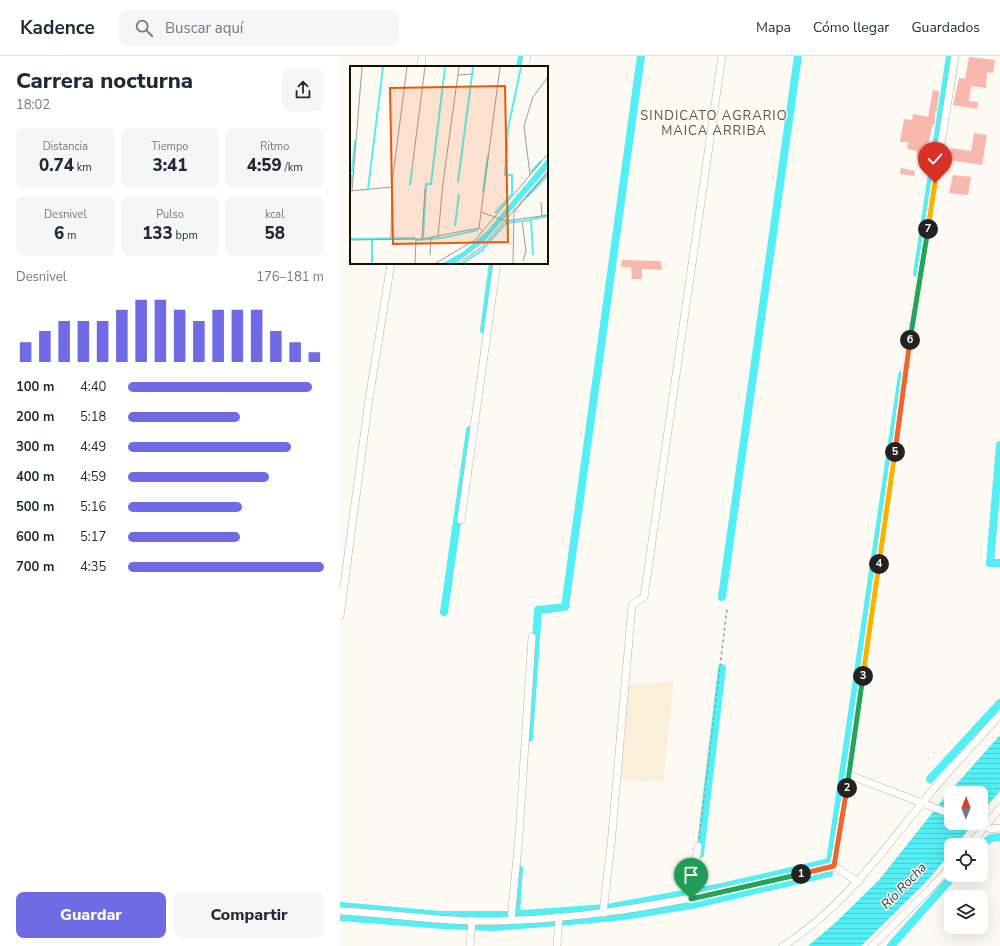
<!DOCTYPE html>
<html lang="es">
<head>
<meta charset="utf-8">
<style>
	body { margin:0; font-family:"Nunito Sans",sans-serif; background:#f6f6f7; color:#1f2937; height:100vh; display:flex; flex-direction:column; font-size:15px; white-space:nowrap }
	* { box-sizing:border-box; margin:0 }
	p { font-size:13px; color:#747a83 }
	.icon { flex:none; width:22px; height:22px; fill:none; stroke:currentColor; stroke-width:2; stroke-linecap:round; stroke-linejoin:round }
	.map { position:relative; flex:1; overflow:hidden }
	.drawer { display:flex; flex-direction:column; background:#fff; width:340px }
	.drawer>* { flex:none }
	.needle { width:26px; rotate:1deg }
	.buttons { position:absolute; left:604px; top:730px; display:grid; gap:8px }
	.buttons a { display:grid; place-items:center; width:44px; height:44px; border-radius:8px; background:#fff; box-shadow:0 4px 16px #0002; font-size:20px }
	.pin { position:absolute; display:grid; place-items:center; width:34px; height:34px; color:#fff; margin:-41px -17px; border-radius:50% 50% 50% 0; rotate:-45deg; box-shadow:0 0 4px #0007 }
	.pin .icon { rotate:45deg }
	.km { position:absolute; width:20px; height:20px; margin:-10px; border-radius:50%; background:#222; color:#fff; font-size:11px; line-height:20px; text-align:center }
	.round { display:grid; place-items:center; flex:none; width:42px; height:42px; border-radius:8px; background:#f6f6f7 }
	.headline { display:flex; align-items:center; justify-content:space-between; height:68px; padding:0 16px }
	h1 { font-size:22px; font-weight:800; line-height:30px }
	.metrics { display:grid; grid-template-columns:repeat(3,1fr); gap:6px; height:68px; padding:4px 16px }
	.metrics div { display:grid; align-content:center; border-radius:8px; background:#f6f6f7; text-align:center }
	.metrics b { font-size:17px; font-weight:800 }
	.metrics small { font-size:11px; font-weight:400 }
	.metrics p { font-size:11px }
	.chart { height:112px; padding:8px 16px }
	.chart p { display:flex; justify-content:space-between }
	.chart svg { width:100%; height:72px; margin-top:4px; stroke:#6e6be5; stroke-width:6 }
	.button { display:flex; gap:8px; margin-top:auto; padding:8px 16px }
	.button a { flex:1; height:46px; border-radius:8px; background:#6e6be5; color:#fff; font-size:16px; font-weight:800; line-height:46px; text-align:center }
	.button a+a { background:#f6f6f7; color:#1f2937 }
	ul { padding:0 16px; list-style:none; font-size:13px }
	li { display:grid; grid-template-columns:64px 48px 1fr; align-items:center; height:30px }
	li i { height:10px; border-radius:5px; background:#6e6be5 }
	header { display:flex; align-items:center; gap:24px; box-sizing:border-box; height:56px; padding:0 20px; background:#fff; border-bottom:1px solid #e0e1e3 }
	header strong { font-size:19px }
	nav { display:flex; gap:22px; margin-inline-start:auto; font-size:14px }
	.search { width:280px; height:36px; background:#f6f6f7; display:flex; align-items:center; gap:10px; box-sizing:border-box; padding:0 14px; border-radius:8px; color:#747a83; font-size:15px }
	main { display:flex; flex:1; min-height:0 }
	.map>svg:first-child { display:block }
	.built { fill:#fcefd9 }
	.water { fill:url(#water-rules) }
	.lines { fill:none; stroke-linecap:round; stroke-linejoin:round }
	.canal { stroke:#54eff5; stroke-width:8 }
	.building { fill:#f9b8ae }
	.minor-casing { stroke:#c3b295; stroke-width:8 }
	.path { stroke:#a09b94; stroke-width:1.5; stroke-dasharray:3 3; stroke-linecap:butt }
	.minor { stroke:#fff; stroke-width:7 }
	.split-1-casing { stroke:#fff; stroke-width:8 }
	.split-2-casing { stroke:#fff; stroke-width:8 }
	.split-3-casing { stroke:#fff; stroke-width:8 }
	.split-4-casing { stroke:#fff; stroke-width:8 }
	.split-5-casing { stroke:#fff; stroke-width:8 }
	.split-6-casing { stroke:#fff; stroke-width:8 }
	.split-7-casing { stroke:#fff; stroke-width:8 }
	.split-8-casing { stroke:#fff; stroke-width:8 }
	.split-1 { stroke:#22a559; stroke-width:5 }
	.split-2 { stroke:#f0652b; stroke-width:5 }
	.split-3 { stroke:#22a559; stroke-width:5 }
	.split-4 { stroke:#f5b400; stroke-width:5 }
	.split-5 { stroke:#f5b400; stroke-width:5 }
	.split-6 { stroke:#f0652b; stroke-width:5 }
	.split-7 { stroke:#22a559; stroke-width:5 }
	.split-8 { stroke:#f5b400; stroke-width:5 }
	.labels { text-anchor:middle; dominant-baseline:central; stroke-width:3; stroke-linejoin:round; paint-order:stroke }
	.neighbourhood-label { font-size:13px; letter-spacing:1px; fill:#625239; stroke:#fdf9f3 }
	.water-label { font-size:13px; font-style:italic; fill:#1d3637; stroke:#fdf9f3 }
	.inset-river { fill:none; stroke:#54eff5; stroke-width:2 }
	.inset-road { fill:none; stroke:#a09b93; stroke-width:1 }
	.view { fill:#e8590c; fill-opacity:0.15; stroke:#e8590c; stroke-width:2 }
	.inset-edge { fill:none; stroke:#140e04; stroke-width:2 }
</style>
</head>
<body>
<header>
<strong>Kadence</strong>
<div class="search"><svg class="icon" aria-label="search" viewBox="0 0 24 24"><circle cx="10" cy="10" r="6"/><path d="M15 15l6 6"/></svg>Buscar aquí</div>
<nav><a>Mapa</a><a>Cómo llegar</a><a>Guardados</a></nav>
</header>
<main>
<section class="drawer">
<div class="headline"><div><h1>Carrera nocturna</h1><p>18:02</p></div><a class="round"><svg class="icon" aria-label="share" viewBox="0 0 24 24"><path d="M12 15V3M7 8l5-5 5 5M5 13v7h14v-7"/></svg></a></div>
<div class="metrics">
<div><p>Distancia</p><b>0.74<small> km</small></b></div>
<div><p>Tiempo</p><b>3:41</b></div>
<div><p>Ritmo</p><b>4:59<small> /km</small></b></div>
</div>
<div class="metrics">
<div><p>Desnivel</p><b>6<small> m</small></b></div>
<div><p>Pulso</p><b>133<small> bpm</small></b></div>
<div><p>kcal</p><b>58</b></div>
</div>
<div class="chart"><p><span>Desnivel</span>176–181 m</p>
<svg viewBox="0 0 160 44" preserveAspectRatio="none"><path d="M5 44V32M15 44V25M25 44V19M35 44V19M45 44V19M55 44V12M65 44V6M75 44V6M85 44V12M95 44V19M105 44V12M115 44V12M125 44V12M135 44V25M145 44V32M155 44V38"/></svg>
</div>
<ul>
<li><b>100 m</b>4:40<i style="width:94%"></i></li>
<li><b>200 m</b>5:18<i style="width:57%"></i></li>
<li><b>300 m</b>4:49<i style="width:83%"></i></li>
<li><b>400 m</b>4:59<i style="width:72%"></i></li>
<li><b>500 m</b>5:16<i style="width:58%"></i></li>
<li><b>600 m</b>5:17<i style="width:57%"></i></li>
<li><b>700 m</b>4:35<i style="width:100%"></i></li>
</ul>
<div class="button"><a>Guardar</a><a>Compartir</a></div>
</section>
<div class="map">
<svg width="660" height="890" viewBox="0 0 660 890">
	<defs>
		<pattern id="water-rules" width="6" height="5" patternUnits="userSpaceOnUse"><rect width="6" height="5" fill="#54eff5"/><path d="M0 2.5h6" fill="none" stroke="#48ccd0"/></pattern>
	</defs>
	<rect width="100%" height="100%" fill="#fdf9f3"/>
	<!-- built -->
	<polygon class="built" points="334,625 323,726 281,723 289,629"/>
	<!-- water -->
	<polygon class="water" points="660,679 660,735 641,757 641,737 611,737 611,767 633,767 617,789 611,789 611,797 586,826 521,890 468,890 495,867 539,824 604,742"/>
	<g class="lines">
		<!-- canal -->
		<g class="canal">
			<polyline points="180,11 182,0"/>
			<polyline points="577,217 610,0"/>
			<polyline points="144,274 153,207"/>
			<polyline points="660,389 650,507 660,507"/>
			<polyline points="382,541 458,0"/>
			<polyline points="104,556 130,374"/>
			<polyline points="189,682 198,554 225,551 301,0"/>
			<polyline points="590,723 660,647"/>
			<polyline points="641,789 651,782 660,781"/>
			<polyline points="360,798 382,612"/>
			<polyline points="0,850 101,859 167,859 267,852 382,831 490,806 562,319"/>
			<polyline points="176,859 179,813"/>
			<polyline points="0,861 102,869 155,871 242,864 284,860 352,849 489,817"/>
			<polyline points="551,890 614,819"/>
		</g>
	</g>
	<!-- building -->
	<g class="building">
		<polygon points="629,1 655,4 653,17 647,16 646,32 631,30 629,45 638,46 637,53 613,49 619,22 625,23"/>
		<polygon points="593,34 599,35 597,55 595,55 595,68 593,68 588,88 593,89 590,105 577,102 577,95 567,93 568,86 560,86 564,63 572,64 573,58 588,61"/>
		<polygon points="634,77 647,79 642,109 609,104 611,92 631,95"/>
		<polygon points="561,112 575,115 574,120 560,118"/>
		<polygon points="613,119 631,121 628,139 609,137"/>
		<polygon points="282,204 321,205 322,214 302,213 302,223 292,223 291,211 281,211"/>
	</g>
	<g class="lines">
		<!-- minor casing -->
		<g class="minor-casing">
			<g id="minor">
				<polyline points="81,11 82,0"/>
				<polyline points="185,11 187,0"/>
				<polyline points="121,464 157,207"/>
				<polyline points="0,560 29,343 51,207"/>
				<polyline points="509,719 611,758"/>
				<polyline points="633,767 651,773 660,772"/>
				<polyline points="630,789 660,752"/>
				<polyline points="494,810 509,719 571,278 615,0"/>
				<polyline points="494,810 518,826"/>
				<polyline points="351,843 358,790"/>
				<path d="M0,855c44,2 88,9 133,10 91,1 181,-14 269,-34 31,-6 62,-12 92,-21"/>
				<polyline points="263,857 271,789 292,549 304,541 382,0"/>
				<polyline points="171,864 179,780 192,581"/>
				<polyline points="130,890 132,865"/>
				<polyline points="217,890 219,861"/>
				<path d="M443,890c58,-36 97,-92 140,-144 24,-30 51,-58 77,-87"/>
				<polyline points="532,890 589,834 611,810"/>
			</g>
		</g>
		<!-- path -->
		<polyline class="path" points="359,783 387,553"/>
		<!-- minor -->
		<use href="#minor" class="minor"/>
	</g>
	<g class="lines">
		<!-- split-1 casing -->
		<g class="split-1-casing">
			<polyline id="split-1" points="351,843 461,818"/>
		</g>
		<!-- split-2 casing -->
		<g class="split-2-casing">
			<polyline id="split-2" points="461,818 494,810 507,732"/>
		</g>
		<!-- split-3 casing -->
		<g class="split-3-casing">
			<polyline id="split-3" points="507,732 523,620"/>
		</g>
		<!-- split-4 casing -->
		<g class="split-4-casing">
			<polyline id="split-4" points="523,620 539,508"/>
		</g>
		<!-- split-5 casing -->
		<g class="split-5-casing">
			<polyline id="split-5" points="539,508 555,396"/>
		</g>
		<!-- split-6 casing -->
		<g class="split-6-casing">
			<polyline id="split-6" points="555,396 570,284"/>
		</g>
		<!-- split-7 casing -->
		<g class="split-7-casing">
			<polyline id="split-7" points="570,284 588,173"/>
		</g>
		<!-- split-8 casing -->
		<g class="split-8-casing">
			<polyline id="split-8" points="588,173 595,127"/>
		</g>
		<!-- split-1 -->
		<use href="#split-1" class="split-1"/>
		<!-- split-2 -->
		<use href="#split-2" class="split-2"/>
		<!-- split-3 -->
		<use href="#split-3" class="split-3"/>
		<!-- split-4 -->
		<use href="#split-4" class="split-4"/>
		<!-- split-5 -->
		<use href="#split-5" class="split-5"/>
		<!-- split-6 -->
		<use href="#split-6" class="split-6"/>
		<!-- split-7 -->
		<use href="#split-7" class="split-7"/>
		<!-- split-8 -->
		<use href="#split-8" class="split-8"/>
	</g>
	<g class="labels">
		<!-- neighbourhood labels -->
		<g class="neighbourhood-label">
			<text x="374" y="60">SINDICATO AGRARIO<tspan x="374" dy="15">MAICA ARRIBA</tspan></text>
		</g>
		<!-- water labels -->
		<g class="water-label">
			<text transform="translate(564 830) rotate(-46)">Río Rocha</text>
		</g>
	</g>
	<!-- overview -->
	<g transform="translate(10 10)">
		<rect width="198" height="198" fill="#fdf9f3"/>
		<path d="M198,92v10l-64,74 -28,21h-13l20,-11 24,-21z" fill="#54eff5"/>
		<path class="inset-river" d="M2,106l3,-32M181,106l10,-11M108,116l15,-115M60,119l2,-16M18,123l15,-122M0,124l2,-16M133,126l5,-37M177,131l21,-22M145,147l17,-19v-19h-7l3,-47 13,-61M181,154l2,35M173,155l25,-5M105,160l4,-32M73,172l3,-54h5l14,-117M1,173l64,-1M22,174v23M66,174l26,-2 36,-8M113,197l19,-13 24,-27 15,-2"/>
		<path class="inset-road" d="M108,9l14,-1M62,103l13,-102M180,109l-6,-49 9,-29 15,-20M0,125l42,-4M2,125l10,-124M191,136l1,15M131,146l25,9 42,-6M172,154l4,31 -3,10M129,162l21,-161M88,171l5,-54 16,-116M41,172l1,-54 15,-117M72,173l3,-50M0,174l72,-1 57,-11 4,3M80,189l1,-17M65,197l1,-24M86,197l39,-23 73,-86M109,197l23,-16 66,-76M163,197l1,-51 34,-40"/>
		<path class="view" d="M155,20l3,156 -115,2 -3,-156z"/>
		<rect width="198" height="198" class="inset-edge"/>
	</g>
</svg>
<div class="buttons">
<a><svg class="needle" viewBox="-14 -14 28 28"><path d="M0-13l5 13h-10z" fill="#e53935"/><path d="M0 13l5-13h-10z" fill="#747a83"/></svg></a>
<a><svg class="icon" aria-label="locate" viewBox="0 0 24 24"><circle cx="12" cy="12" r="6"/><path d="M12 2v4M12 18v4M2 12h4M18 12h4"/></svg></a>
<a><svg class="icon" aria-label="layers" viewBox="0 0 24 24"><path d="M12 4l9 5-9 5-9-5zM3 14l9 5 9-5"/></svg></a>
</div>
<div class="pin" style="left:351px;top:843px;background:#1e9e55"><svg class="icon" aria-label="arrive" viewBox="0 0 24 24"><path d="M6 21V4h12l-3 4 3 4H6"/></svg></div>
<div class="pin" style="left:595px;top:127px;background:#d93025"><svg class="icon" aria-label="check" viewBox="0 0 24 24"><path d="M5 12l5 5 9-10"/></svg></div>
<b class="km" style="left:461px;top:818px">1</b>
<b class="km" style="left:507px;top:732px">2</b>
<b class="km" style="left:523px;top:620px">3</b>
<b class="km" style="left:539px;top:508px">4</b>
<b class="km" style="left:555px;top:396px">5</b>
<b class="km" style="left:570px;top:284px">6</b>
<b class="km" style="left:588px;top:173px">7</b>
</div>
</main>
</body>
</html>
